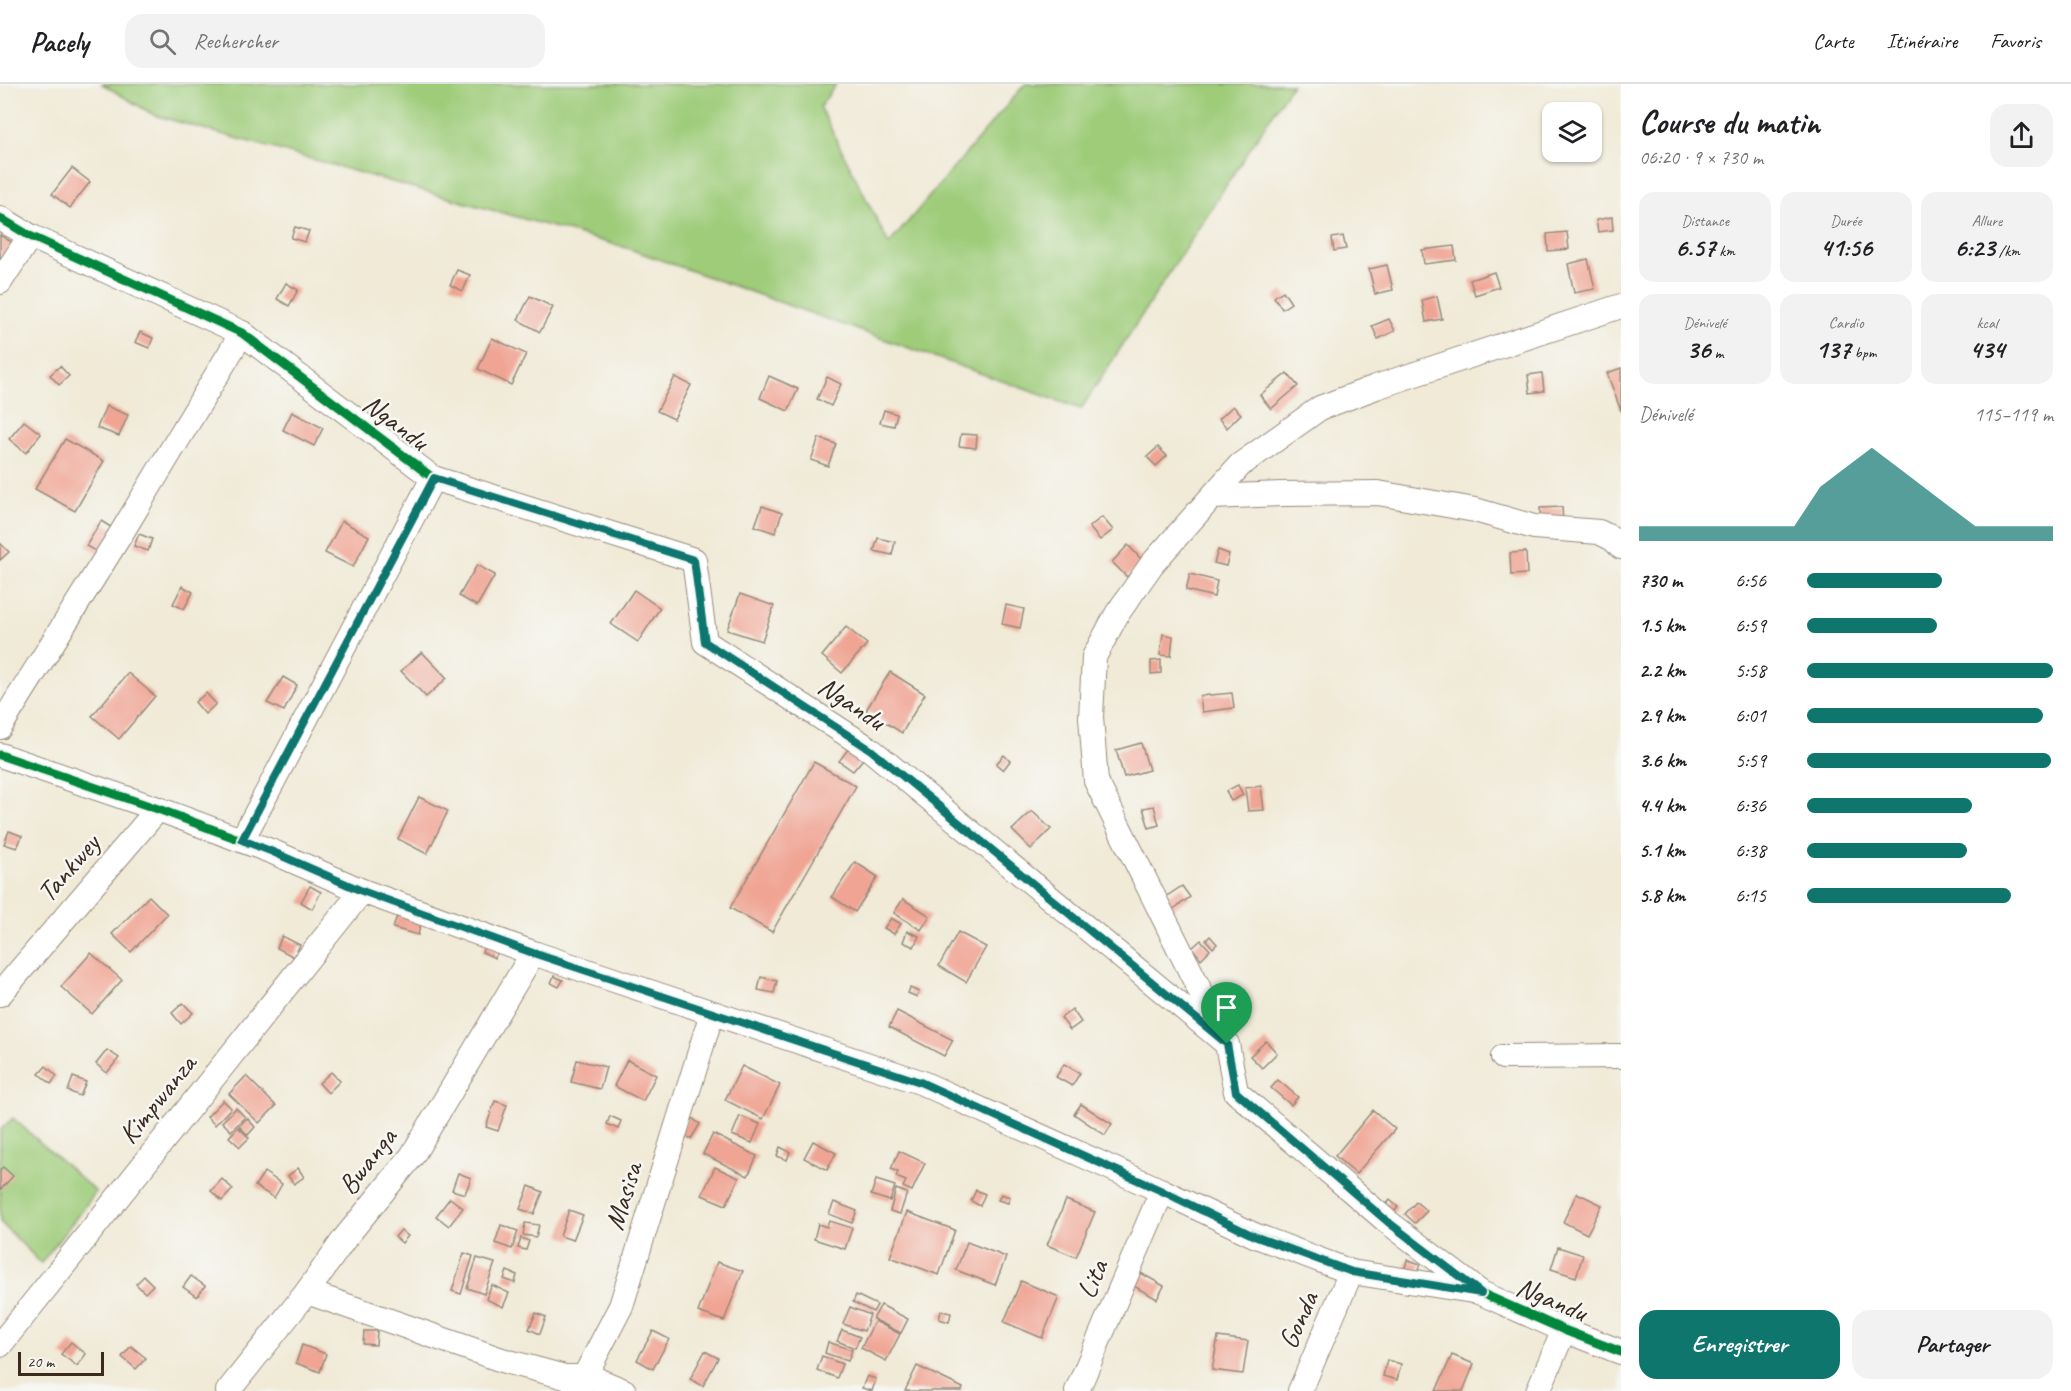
<!DOCTYPE html>
<html lang="fr">
<head>
<meta charset="utf-8">
<style>
	body { margin:0; font-family:Caveat,sans-serif; background:#f2f2f2; color:#202124; height:100vh; display:flex; flex-direction:column; font-size:22px; white-space:nowrap }
	* { box-sizing:border-box; margin:0 }
	p { font-size:20px; color:#757577 }
	.icon { flex:none; width:33px; height:33px; fill:none; stroke:currentColor; stroke-width:2; stroke-linecap:round; stroke-linejoin:round }
	.map { position:relative; flex:1; overflow:hidden }
	.side { display:flex; flex-direction:column; background:#fff; width:450px }
	.side>* { flex:none }
	.buttons { position:absolute; left:1542px; top:18px; display:grid; gap:12px }
	.buttons a { display:grid; place-items:center; width:60px; height:60px; border-radius:12px; background:#fff; box-shadow:0 2px 4px #0004; font-size:30px }
	.scale { position:absolute; left:18px; bottom:15px; width:86px; box-sizing:border-box; padding-left:6px; border:3px solid #3b2a1e; border-top:0; font-size:16px; line-height:21px; white-space:nowrap; color:#3b2a1e; -webkit-text-stroke:4px #f6f6f2; paint-order:stroke }
	.pin { position:absolute; display:grid; place-items:center; width:51px; height:51px; color:#fff; margin:-62px -26px; border-radius:50% 50% 50% 0; rotate:-45deg; box-shadow:0 0 6px #0007 }
	.pin .icon { rotate:45deg }
	.round { display:grid; place-items:center; flex:none; width:63px; height:63px; border-radius:18px; background:#f2f2f2 }
	.head { display:flex; align-items:center; justify-content:space-between; height:102px; padding:0 18px }
	h1 { font-size:33px; font-weight:700; line-height:45px }
	.stats { display:grid; grid-template-columns:repeat(3,1fr); gap:9px; height:102px; padding:6px 18px }
	.stats div { display:grid; align-content:center; border-radius:15px; background:#f2f2f2; text-align:center }
	.stats b { font-size:26px; font-weight:700 }
	.stats small { font-size:16px; font-weight:400 }
	.stats p { font-size:16px }
	.chart { height:168px; padding:12px 18px }
	.chart p { display:flex; justify-content:space-between }
	.chart svg { width:100%; height:108px; margin-top:6px; fill:#0f766e; opacity:.7 }
	.action { display:flex; gap:12px; margin-top:auto; padding:12px 18px }
	.action a { flex:1; height:69px; border-radius:18px; background:#0f766e; color:#fff; font-size:24px; font-weight:700; line-height:69px; text-align:center }
	.action a+a { background:#f2f2f2; color:#202124 }
	ul { padding:0 18px; list-style:none; font-size:20px }
	li { display:grid; grid-template-columns:96px 72px 1fr; align-items:center; height:45px }
	li i { height:15px; border-radius:8px; background:#0f766e }
	header { display:flex; align-items:center; gap:36px; box-sizing:border-box; height:84px; padding:0 30px; background:#fff; border-bottom:2px solid #e0e0e0 }
	header strong { font-size:28px }
	nav { display:flex; gap:33px; margin-inline-start:auto; font-size:21px }
	.search { width:420px; height:54px; background:#f2f2f2; display:flex; align-items:center; gap:15px; box-sizing:border-box; padding:0 21px; border-radius:18px; color:#757577; font-size:22px }
	main { display:flex; flex:1; min-height:0 }
	.map>svg:first-child { display:block }
	.green { fill:#9ecc79; stroke:#6c7b4c; stroke-width:1.5 }
	.building { fill:#f0a594 }
	.lines { fill:none; stroke-linecap:round; stroke-linejoin:round }
	.minor-casing { stroke:#968a7a; stroke-width:26 }
	.minor { stroke:#fff; stroke-width:24 }
	.cycleway-casing { stroke:#f6f6f2; stroke-width:13 }
	.cycleway { stroke:#00873e; stroke-width:9 }
	.route-casing { stroke:#fff; stroke-width:12 }
	.route { stroke:#0f766e; stroke-width:8 }
	.labels { text-anchor:middle; dominant-baseline:central; stroke-width:5; stroke-linejoin:round; paint-order:stroke }
	.street-label { font-size:28px; fill:#3b2a1e; stroke:#f6f6f2 }
</style>
</head>
<body>
<header>
<strong>Pacely</strong>
<div class="search"><svg class="icon" aria-label="search" viewBox="0 0 24 24"><circle cx="10" cy="10" r="6"/><path d="M15 15l6 6"/></svg>Rechercher</div>
<nav><a>Carte</a><a>Itinéraire</a><a>Favoris</a></nav>
</header>
<main>
<div class="map">
<svg width="1621" height="1307" viewBox="0 0 1621 1307">
	<rect width="100%" height="100%" fill="#f6f6f2"/>
	<filter id="ink" filterUnits="userSpaceOnUse"><feTurbulence type="fractalNoise" baseFrequency=".0167" numOctaves="2"/><feDisplacementMap in="SourceGraphic" scale="12" xChannelSelector="R" yChannelSelector="G"/><feConvolveMatrix kernelMatrix="1 2 1 2 8 2 1 2 1" color-interpolation-filters="sRGB"/></filter>
	<filter id="wash" filterUnits="userSpaceOnUse"><feTurbulence type="fractalNoise" baseFrequency=".008" numOctaves="4" result="noise"/><feDisplacementMap in="SourceGraphic" scale="24" xChannelSelector="R" yChannelSelector="G"/><feGaussianBlur stdDeviation="1.35" result="paint"/><feColorMatrix in="noise" values="0 0 0 0 0 0 0 0 0 0 0 0 0 0 0 0 0 1.4 0 .05"/><feComposite in="paint" operator="in"/></filter>
	<g filter="url(#wash)">
		<rect width="100%" height="100%" fill="#f0ead7"/>
		<!-- green -->
		<g class="green">
			<polygon points="102,0 836,0 820,23 889,160 1025,0 1292,0 1081,325 627,164 154,31"/>
			<polygon points="13,1034 96,1108 41,1179 0,1138 0,1046"/>
		</g>
		<g id="blocks">
			<!-- building -->
			<g class="building">
				<polygon points="1592,44 1594,44 1597,55 1592,56"/>
				<polygon points="72,84 90,98 70,124 52,110"/>
				<polygon points="1612,133 1613,146 1598,148 1596,136"/>
				<polygon points="295,143 309,147 305,158 291,154"/>
				<polygon points="1567,148 1569,165 1548,167 1547,150"/>
				<polygon points="0,151 13,159 0,179"/>
				<polygon points="1343,152 1346,165 1334,167 1332,154"/>
				<polygon points="1454,162 1456,176 1424,180 1422,166"/>
				<polygon points="1588,175 1595,205 1574,209 1568,180"/>
				<polygon points="1387,181 1393,206 1375,210 1369,185"/>
				<polygon points="457,186 470,191 463,207 450,201"/>
				<polygon points="1494,188 1499,203 1475,211 1470,196"/>
				<polygon points="286,199 298,206 289,222 277,215"/>
				<polygon points="1283,207 1291,219 1282,225 1274,213"/>
				<polygon points="530,212 553,223 540,248 518,236"/>
				<polygon points="1437,212 1442,235 1426,238 1422,216"/>
				<polygon points="1389,235 1395,247 1378,255 1372,242"/>
				<polygon points="140,248 153,254 149,264 135,258"/>
				<polygon points="492,254 526,270 511,301 478,285"/>
				<polygon points="60,282 69,292 59,301 50,291"/>
				<polygon points="1621,284 1621,327 1607,289"/>
				<polygon points="1287,289 1298,302 1271,325 1260,311"/>
				<polygon points="1542,289 1544,307 1530,309 1528,291"/>
				<polygon points="769,292 798,305 788,327 760,314"/>
				<polygon points="675,293 691,301 674,335 657,327"/>
				<polygon points="827,293 841,300 831,322 817,315"/>
				<polygon points="106,322 128,331 119,352 97,344"/>
				<polygon points="1233,322 1241,330 1227,344 1219,335"/>
				<polygon points="884,326 897,330 894,342 880,339"/>
				<polygon points="292,328 323,344 314,362 283,346"/>
				<polygon points="24,337 41,350 26,369 9,355"/>
				<polygon points="961,350 977,351 976,364 959,362"/>
				<polygon points="819,354 836,360 828,382 811,376"/>
				<polygon points="65,355 104,377 75,427 35,405"/>
				<polygon points="1158,363 1167,372 1156,382 1147,373"/>
				<polygon points="762,422 782,429 775,449 755,442"/>
				<polygon points="1562,423 1563,437 1540,438 1540,424"/>
				<polygon points="1102,433 1113,446 1100,456 1089,443"/>
				<polygon points="101,437 114,445 99,469 86,462"/>
				<polygon points="342,437 369,452 353,483 325,469"/>
				<polygon points="139,450 152,455 148,467 134,462"/>
				<polygon points="878,454 895,458 892,471 874,467"/>
				<polygon points="0,459 9,468 0,476"/>
				<polygon points="1128,461 1143,477 1127,493 1112,478"/>
				<polygon points="1218,466 1229,470 1226,482 1214,479"/>
				<polygon points="1526,468 1527,490 1511,491 1510,469"/>
				<polygon points="477,481 495,491 477,522 459,512"/>
				<polygon points="1190,490 1217,497 1214,513 1186,506"/>
				<polygon points="182,502 193,508 184,525 173,520"/>
				<polygon points="634,506 660,524 638,558 611,540"/>
				<polygon points="740,510 774,522 762,557 727,546"/>
				<polygon points="1006,521 1024,525 1020,544 1002,540"/>
				<polygon points="846,543 867,560 842,589 822,572"/>
				<polygon points="1163,550 1173,552 1171,572 1160,571"/>
				<polygon points="422,568 447,594 426,613 401,587"/>
				<polygon points="1161,576 1161,589 1151,590 1151,577"/>
				<polygon points="890,588 925,610 902,649 866,626"/>
				<polygon points="128,589 155,612 119,655 92,632"/>
				<polygon points="283,593 297,601 284,627 267,619"/>
				<polygon points="206,609 216,620 205,630 195,618"/>
				<polygon points="1232,609 1234,624 1202,628 1200,612"/>
				<polygon points="1141,659 1149,686 1124,693 1116,666"/>
				<polygon points="849,664 863,675 853,687 839,677"/>
				<polygon points="1004,671 1010,677 1003,686 996,680"/>
				<polygon points="814,678 856,702 772,848 730,824"/>
				<polygon points="1238,701 1243,711 1231,717 1226,707"/>
				<polygon points="1261,702 1264,726 1248,727 1245,704"/>
				<polygon points="419,713 448,727 427,770 398,755"/>
				<polygon points="1154,722 1159,741 1149,744 1143,724"/>
				<polygon points="1032,727 1051,745 1031,765 1012,746"/>
				<polygon points="9,747 22,752 17,764 4,760"/>
				<polygon points="855,778 878,793 855,828 832,813"/>
				<polygon points="310,802 321,808 312,825 301,818"/>
				<polygon points="1182,802 1190,813 1172,826 1164,814"/>
				<polygon points="149,812 167,830 131,868 112,850"/>
				<polygon points="903,815 930,832 921,846 894,829"/>
				<polygon points="398,829 422,835 418,851 393,844"/>
				<polygon points="891,834 901,840 894,850 884,844"/>
				<polygon points="907,847 919,852 914,863 903,858"/>
				<polygon points="958,848 986,863 966,898 939,882"/>
				<polygon points="282,852 300,861 294,873 277,864"/>
				<polygon points="1210,852 1217,860 1213,864 1206,856"/>
				<polygon points="1201,856 1210,866 1201,875 1192,864"/>
				<polygon points="486,858 499,864 495,874 482,868"/>
				<polygon points="91,869 122,896 92,930 61,903"/>
				<polygon points="554,892 563,896 559,903 551,899"/>
				<polygon points="761,893 777,897 774,909 758,906"/>
				<polygon points="910,904 919,908 917,913 908,909"/>
				<polygon points="183,919 193,929 181,940 172,929"/>
				<polygon points="1072,925 1081,938 1070,946 1061,934"/>
				<polygon points="897,927 953,956 944,972 889,943"/>
				<polygon points="1266,957 1277,969 1262,984 1250,972"/>
				<polygon points="107,966 119,974 107,989 96,980"/>
				<polygon points="577,976 606,983 600,1005 571,998"/>
				<polygon points="627,976 656,991 643,1017 614,1002"/>
				<polygon points="1064,980 1080,989 1072,1002 1056,993"/>
				<polygon points="46,982 57,992 51,1000 39,990"/>
				<polygon points="742,982 780,1001 763,1035 725,1016"/>
				<polygon points="331,988 340,997 328,1009 319,999"/>
				<polygon points="246,992 276,1022 259,1039 229,1010"/>
				<polygon points="73,993 86,998 80,1012 68,1007"/>
				<polygon points="1278,996 1298,1013 1291,1021 1271,1004"/>
				<polygon points="223,1016 231,1024 215,1041 207,1033"/>
				<polygon points="495,1017 507,1021 498,1047 486,1043"/>
				<polygon points="1081,1020 1112,1040 1105,1051 1074,1030"/>
				<polygon points="236,1024 245,1033 231,1047 222,1038"/>
				<polygon points="1373,1026 1395,1045 1356,1090 1335,1072"/>
				<polygon points="610,1032 621,1037 618,1045 607,1040"/>
				<polygon points="689,1032 700,1040 691,1055 679,1048"/>
				<polygon points="740,1032 760,1040 752,1059 732,1051"/>
				<polygon points="247,1034 255,1043 248,1051 239,1042"/>
				<polygon points="238,1043 249,1054 240,1063 229,1053"/>
				<polygon points="713,1050 757,1072 748,1092 703,1070"/>
				<polygon points="813,1057 836,1069 827,1086 804,1074"/>
				<polygon points="780,1063 790,1068 787,1076 777,1072"/>
				<polygon points="899,1067 925,1079 912,1107 903,1103 906,1097 896,1093 898,1088 891,1085"/>
				<polygon points="3,1083 13,1092 0,1106 0,1086"/>
				<polygon points="715,1083 739,1094 726,1121 702,1111"/>
				<polygon points="298,1084 304,1093 294,1100 288,1092"/>
				<polygon points="264,1088 282,1100 274,1114 255,1102"/>
				<polygon points="458,1089 471,1094 465,1110 452,1106"/>
				<polygon points="222,1095 233,1105 222,1117 211,1107"/>
				<polygon points="876,1096 895,1102 890,1117 871,1111"/>
				<polygon points="529,1102 543,1108 534,1130 520,1125"/>
				<polygon points="896,1105 907,1109 900,1130 890,1127"/>
				<polygon points="976,1106 985,1110 980,1122 971,1117"/>
				<polygon points="1577,1109 1602,1121 1587,1150 1563,1138"/>
				<polygon points="1001,1110 1010,1113 1008,1119 998,1116"/>
				<polygon points="450,1114 463,1124 449,1142 436,1132"/>
				<polygon points="1066,1116 1095,1128 1076,1173 1047,1161"/>
				<polygon points="1390,1116 1398,1123 1389,1134 1381,1127"/>
				<polygon points="834,1118 857,1127 852,1139 829,1130"/>
				<polygon points="1416,1118 1427,1127 1415,1139 1405,1130"/>
				<polygon points="569,1126 583,1131 573,1156 560,1152"/>
				<polygon points="907,1128 955,1146 939,1191 890,1173"/>
				<polygon points="829,1137 852,1144 845,1165 814,1155 818,1140 827,1143"/>
				<polygon points="525,1139 539,1141 536,1153 523,1151"/>
				<polygon points="501,1141 518,1147 512,1165 495,1159"/>
				<polygon points="401,1146 408,1152 402,1159 395,1153"/>
				<polygon points="521,1154 529,1157 526,1166 518,1164"/>
				<polygon points="967,1158 1006,1173 995,1201 956,1186"/>
				<polygon points="1558,1163 1583,1171 1576,1193 1551,1185"/>
				<polygon points="464,1169 473,1172 461,1210 452,1207"/>
				<polygon points="477,1174 495,1179 484,1210 467,1204"/>
				<polygon points="1407,1176 1421,1180 1417,1190 1404,1187"/>
				<polygon points="717,1178 743,1187 724,1237 698,1228"/>
				<polygon points="507,1187 517,1191 515,1199 504,1195"/>
				<polygon points="1139,1188 1164,1202 1157,1215 1132,1201"/>
				<polygon points="144,1192 153,1201 145,1209 136,1200"/>
				<polygon points="191,1192 205,1202 197,1213 183,1203"/>
				<polygon points="1021,1197 1059,1213 1042,1254 1004,1238"/>
				<polygon points="492,1201 509,1209 503,1223 486,1215"/>
				<polygon points="856,1211 877,1221 873,1228 853,1218"/>
				<polygon points="881,1221 908,1235 901,1249 873,1235"/>
				<polygon points="850,1223 870,1231 864,1247 843,1240"/>
				<polygon points="941,1227 951,1229 949,1238 939,1235"/>
				<polygon points="536,1229 546,1233 540,1250 529,1245"/>
				<polygon points="875,1237 900,1250 886,1277 861,1264"/>
				<polygon points="842,1246 860,1253 855,1264 837,1257"/>
				<polygon points="364,1247 377,1247 376,1261 363,1260"/>
				<polygon points="653,1247 669,1255 653,1285 637,1276"/>
				<polygon points="1218,1253 1248,1257 1243,1290 1212,1286"/>
				<polygon points="71,1258 86,1270 77,1282 61,1270"/>
				<polygon points="828,1258 852,1266 848,1277 825,1269"/>
				<polygon points="302,1261 326,1270 320,1288 296,1279"/>
				<polygon points="131,1262 146,1274 136,1285 122,1273"/>
				<polygon points="705,1267 718,1274 703,1302 690,1295"/>
				<polygon points="1452,1271 1474,1280 1463,1307 1436,1307"/>
				<polygon points="822,1272 842,1280 837,1294 817,1286"/>
				<polygon points="1387,1276 1401,1280 1397,1296 1383,1292"/>
				<polygon points="917,1282 963,1304 962,1307 905,1307"/>
				<polygon points="867,1292 876,1295 872,1307 862,1304"/>
			</g>
		</g>
	</g>
	<g filter="url(#ink)">
		<use href="#blocks" fill-opacity="0" stroke="#968a7a" stroke-width="1.5"/>
		<g class="lines">
			<!-- minor casing -->
			<g class="minor-casing">
				<g id="minor">
					<polyline points="0,134 30,152 242,249 433,394 694,476 705,558 871,666 1227,960 1236,1008 1388,1138 1481,1209 1564,1246 1621,1268"/>
					<polyline points="0,198 30,152"/>
					<polyline points="1213,413 1281,410 1378,409 1475,426 1534,443 1599,448 1613,455 1621,463"/>
					<polyline points="0,643 122,448 242,249"/>
					<polyline points="0,671 158,725 273,768 362,807 533,869 920,998 1162,1107 1254,1151 1351,1188 1479,1208"/>
					<polyline points="242,756 433,394"/>
					<polyline points="0,910 158,725"/>
					<polyline points="1223,953 1096,697 1091,633 1094,573 1117,530 1152,480 1240,381 1320,324 1376,303 1621,222"/>
					<polyline points="1503,973 1621,972"/>
					<polyline points="307,1208 502,1276 565,1293 584,1293 600,1297 624,1307"/>
					<polyline points="0,1261 362,807"/>
					<polyline points="228,1307 307,1208 345,1154 412,1072 533,869"/>
					<polyline points="577,1307 621,1222 712,929"/>
					<polyline points="1077,1307 1162,1107"/>
					<polyline points="1300,1307 1351,1188"/>
					<polyline points="1538,1307 1564,1246"/>
				</g>
			</g>
			<!-- minor -->
			<use href="#minor" class="minor"/>
			<!-- cycleway casing -->
			<g class="cycleway-casing">
				<g id="cycleway">
					<polyline points="0,134 30,152 242,249 433,394 694,476 705,558 871,666 1227,960 1236,1008 1388,1138 1481,1209 1564,1246 1621,1268"/>
					<polyline points="0,671 158,725 273,768 362,807 533,869 920,998 1162,1107 1254,1151 1351,1188 1478,1208"/>
				</g>
			</g>
			<!-- cycleway -->
			<use href="#cycleway" class="cycleway"/>
		</g>
	</g>
	<g class="lines" filter="url(#ink)">
		<!-- route casing -->
		<g class="route-casing">
			<polygon id="route" points="434,394 694,476 705,558 871,666 1227,960 1236,1008 1388,1138 1481,1209 1352,1188 1254,1152 1162,1107 920,998 533,869 362,807 273,768 242,756"/>
		</g>
		<!-- route -->
		<use href="#route" class="route"/>
	</g>
	<g class="labels">
		<!-- street labels -->
		<g class="street-label">
			<text transform="translate(396 338) rotate(37)">Ngandu</text>
			<text transform="translate(852 619) rotate(34)">Ngandu</text>
			<text transform="translate(68 784) rotate(-49)">Tankwey</text>
			<text transform="translate(157 1015) rotate(-51)">Kimpwanza</text>
			<text transform="translate(367 1077) rotate(-52)">Bwanga</text>
			<text transform="translate(623 1112) rotate(-73)">Masisa</text>
			<text transform="translate(1092 1195) rotate(-67)">Lita</text>
			<text transform="translate(1552 1215) rotate(23)">Ngandu</text>
			<text transform="translate(1298 1236) rotate(-66)">Gonda</text>
		</g>
	</g>
</svg>
<div class="buttons">
<a><svg class="icon" aria-label="layers" viewBox="0 0 24 24"><path d="M12 4l9 5-9 5-9-5zM3 14l9 5 9-5"/></svg></a>
</div>
<div class="scale">20 m</div>
<div class="pin" style="left:1227px;top:960px;background:#1e9e55"><svg class="icon" aria-label="arrive" viewBox="0 0 24 24"><path d="M6 21V4h12l-3 4 3 4H6"/></svg></div>
</div>
<section class="side">
<div class="head"><div><h1>Course du matin</h1><p>06:20 · 9 × 730 m</p></div><a class="round"><svg class="icon" aria-label="share" viewBox="0 0 24 24"><path d="M12 15V3M7 8l5-5 5 5M5 13v7h14v-7"/></svg></a></div>
<div class="stats">
<div><p>Distance</p><b>6.57<small> km</small></b></div>
<div><p>Durée</p><b>41:56</b></div>
<div><p>Allure</p><b>6:23<small> /km</small></b></div>
</div>
<div class="stats">
<div><p>Dénivelé</p><b>36<small> m</small></b></div>
<div><p>Cardio</p><b>137<small> bpm</small></b></div>
<div><p>kcal</p><b>434</b></div>
</div>
<div class="chart"><p><span>Dénivelé</span>115–119 m</p>
<svg viewBox="0 0 160 44" preserveAspectRatio="none"><path d="M0 44V38L10 38L20 38L30 38L40 38L50 38L60 38L70 22L80 14L90 6L100 14L110 22L120 30L130 38L140 38L150 38L160 38V44z"/></svg>
</div>
<ul>
<li><b>730 m</b>6:56<i style="width:55%"></i></li>
<li><b>1.5 km</b>6:59<i style="width:53%"></i></li>
<li><b>2.2 km</b>5:58<i style="width:100%"></i></li>
<li><b>2.9 km</b>6:01<i style="width:96%"></i></li>
<li><b>3.6 km</b>5:59<i style="width:99%"></i></li>
<li><b>4.4 km</b>6:36<i style="width:67%"></i></li>
<li><b>5.1 km</b>6:38<i style="width:65%"></i></li>
<li><b>5.8 km</b>6:15<i style="width:83%"></i></li>
</ul>
<div class="action"><a>Enregistrer</a><a>Partager</a></div>
</section>
</main>
</body>
</html>
